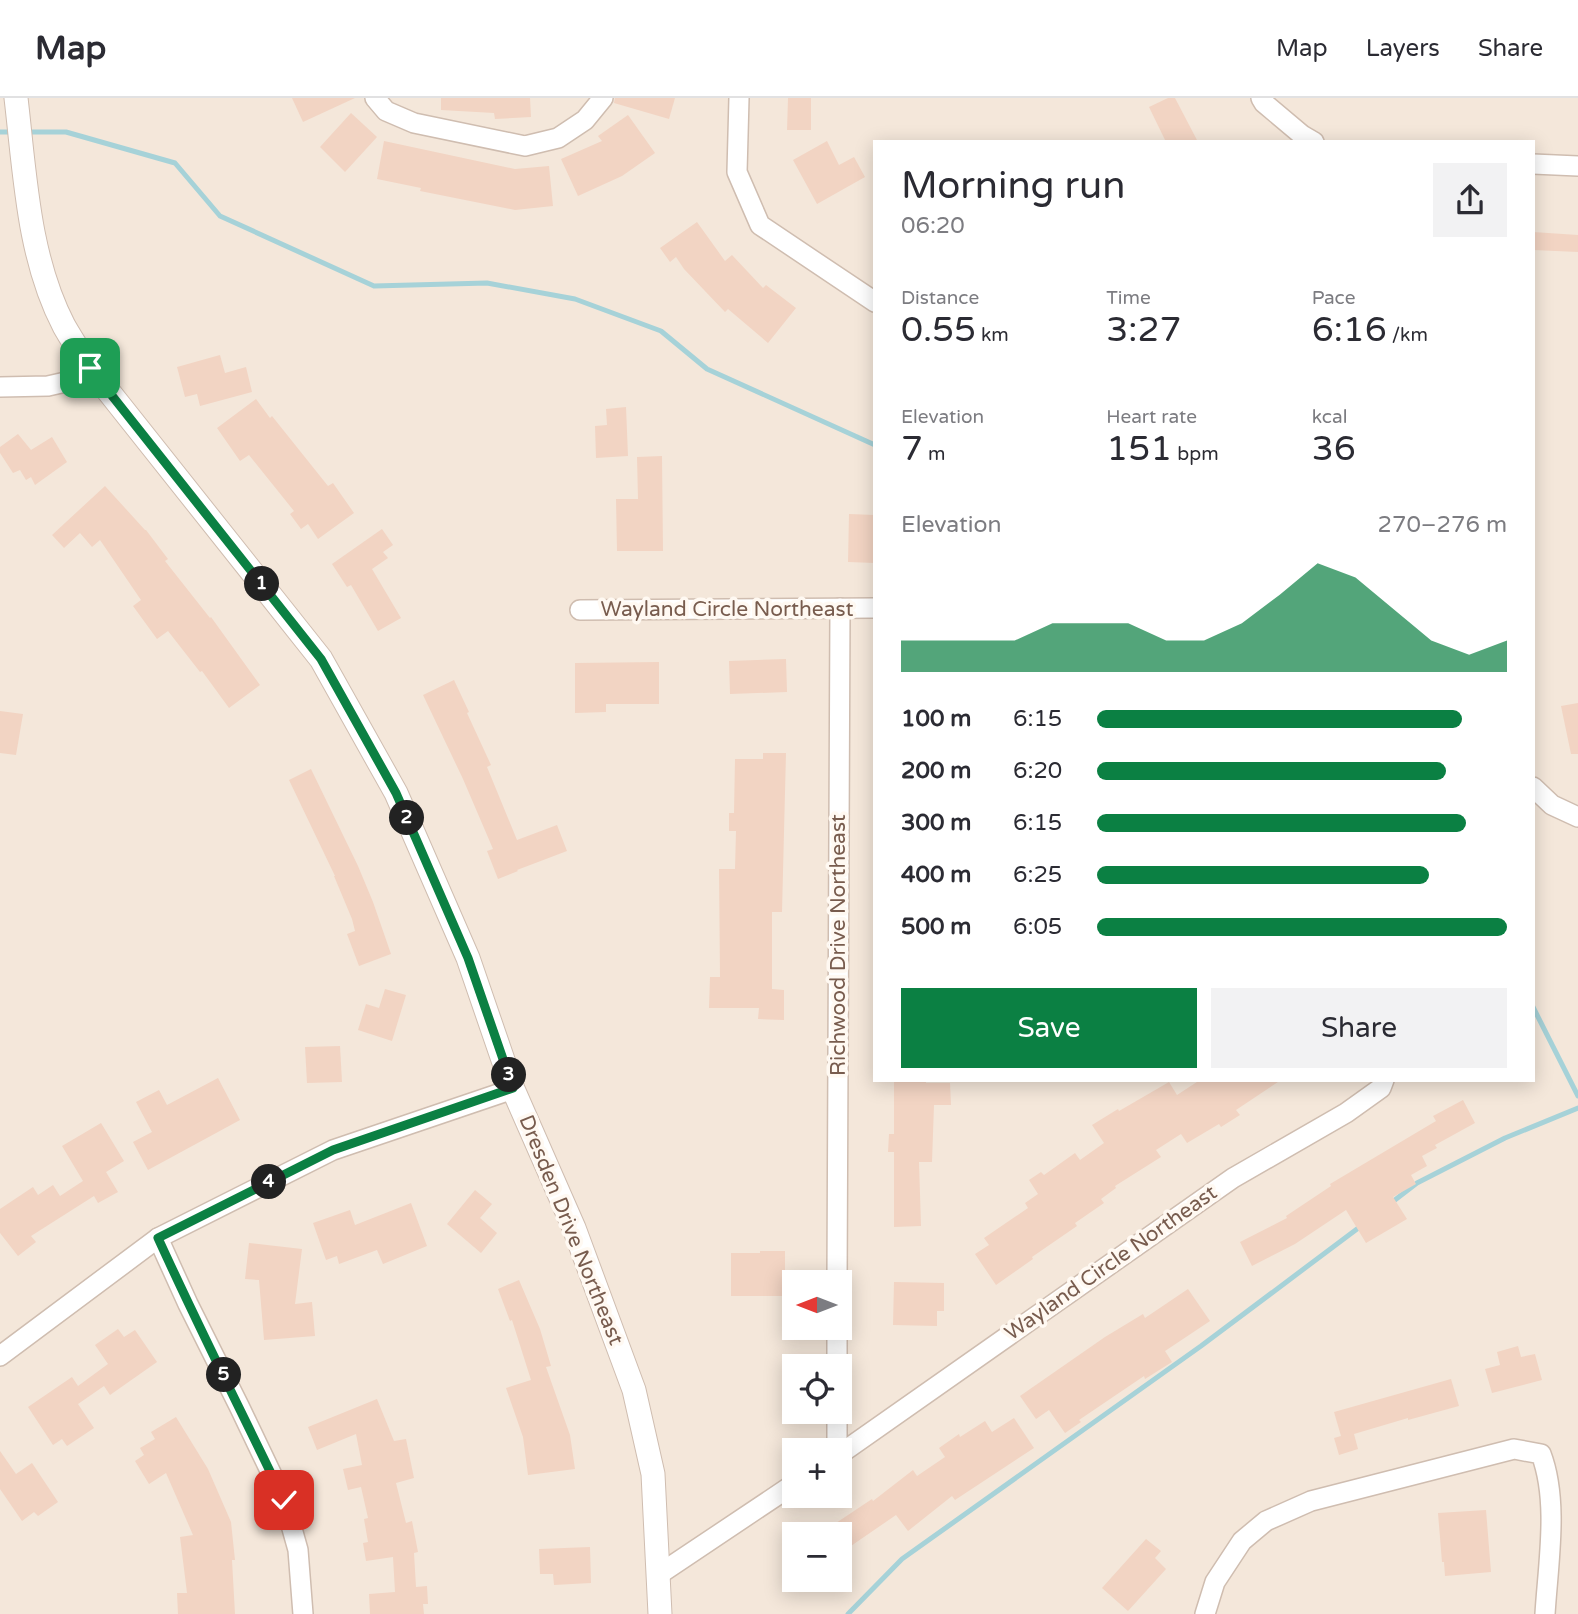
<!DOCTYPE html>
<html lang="en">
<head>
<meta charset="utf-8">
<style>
	body { margin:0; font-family:"Varela Round",sans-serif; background:#f2f2f3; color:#2b2b33; height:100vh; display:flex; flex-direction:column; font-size:26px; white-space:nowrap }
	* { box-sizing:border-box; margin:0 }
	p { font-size:23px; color:#7c7c81 }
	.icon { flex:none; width:38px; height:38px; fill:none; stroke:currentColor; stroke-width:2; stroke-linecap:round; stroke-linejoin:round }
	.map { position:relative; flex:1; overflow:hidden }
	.details { position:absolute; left:873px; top:42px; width:662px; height:942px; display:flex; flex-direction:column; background:#fff; border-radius:0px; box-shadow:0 4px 18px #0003 }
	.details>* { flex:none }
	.needle { width:46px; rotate:270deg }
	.fabs { position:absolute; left:782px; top:1172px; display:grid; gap:14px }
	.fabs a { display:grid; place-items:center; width:70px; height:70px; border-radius:0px; background:#fff; box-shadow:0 4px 18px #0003; font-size:35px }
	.pin { position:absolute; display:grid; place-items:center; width:60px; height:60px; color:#fff; margin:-30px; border-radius:14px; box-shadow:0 4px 10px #0006 }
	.km { position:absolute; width:35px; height:35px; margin:-18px; border-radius:50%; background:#222; color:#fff; font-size:19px; line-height:35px; text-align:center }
	.round { display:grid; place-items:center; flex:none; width:74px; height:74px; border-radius:0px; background:#f2f2f3 }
	.overview { display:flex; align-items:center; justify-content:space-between; height:119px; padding:0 28px }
	h1 { font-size:38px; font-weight:600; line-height:52px }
	.metrics { display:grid; grid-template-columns:repeat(3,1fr); gap:10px; height:119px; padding:7px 28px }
	.metrics div { display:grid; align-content:center }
	.metrics b { font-size:35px; font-weight:600 }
	.metrics small { font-size:19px; font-weight:400 }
	.metrics p { font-size:19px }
	.chart { height:196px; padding:14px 28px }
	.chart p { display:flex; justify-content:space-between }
	.chart svg { width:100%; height:126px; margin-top:7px; fill:#0b8043; opacity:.7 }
	.action { display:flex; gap:14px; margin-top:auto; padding:14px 28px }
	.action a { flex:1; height:80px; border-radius:0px; background:#0b8043; color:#fff; font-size:28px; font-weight:600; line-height:80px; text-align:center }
	.action a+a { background:#f2f2f3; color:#2b2b33 }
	ul { padding:0 28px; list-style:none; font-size:23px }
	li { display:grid; grid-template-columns:112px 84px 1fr; align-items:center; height:52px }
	li i { height:18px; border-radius:9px; background:#0b8043 }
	header { display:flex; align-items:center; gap:42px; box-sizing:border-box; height:98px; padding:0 35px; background:#fff; border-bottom:2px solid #e1e1e2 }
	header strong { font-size:33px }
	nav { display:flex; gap:38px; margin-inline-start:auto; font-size:24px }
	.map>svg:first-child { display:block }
	.residential { fill:#f4e7da; fill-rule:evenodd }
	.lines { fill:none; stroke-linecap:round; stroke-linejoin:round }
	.stream { stroke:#a6d2d8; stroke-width:5 }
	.building { fill:#f2d4c3 }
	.minor-casing { stroke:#cfbdb0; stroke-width:22 }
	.tertiary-casing { stroke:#cfbdb0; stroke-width:25 }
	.minor { stroke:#fff; stroke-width:19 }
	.tertiary { stroke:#fff; stroke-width:23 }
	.route-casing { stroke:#fff; stroke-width:14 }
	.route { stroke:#0b8043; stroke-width:9 }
	.labels { text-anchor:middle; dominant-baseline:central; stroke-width:7; stroke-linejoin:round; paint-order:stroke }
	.street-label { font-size:21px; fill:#785c4e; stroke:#fff9f2 }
</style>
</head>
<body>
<header>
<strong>Map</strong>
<nav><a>Map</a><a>Layers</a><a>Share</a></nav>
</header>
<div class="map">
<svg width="1578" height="1516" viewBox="0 0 1578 1516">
	<rect width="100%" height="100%" fill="#fcf5ec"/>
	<!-- residential -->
	<path class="residential" d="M0,0h1578v1516h-1578zM875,44h658v938h-658zM794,1185h46v45h-46zM794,1269h46v45h-46zM794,1353h46v45h-46zM794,1437h46v45h-46z"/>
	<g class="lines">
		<!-- stream -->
		<g class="stream">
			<polyline points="0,34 15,34"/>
			<polyline points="25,34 66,34 175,65 220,118 374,188 487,185 575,201 661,233 707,271 875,347"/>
			<polyline points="1533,909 1578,998"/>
			<polyline points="1391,1105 1417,1085 1505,1040 1578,1010"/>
			<polyline points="848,1516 902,1461 1201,1248 1361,1128"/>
		</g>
	</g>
	<!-- building -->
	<g class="building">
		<polygon points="292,0 355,0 303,24"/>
		<polygon points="441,0 530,0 531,19 495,21 494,15 441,12"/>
		<polygon points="615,0 675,0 669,21 614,5"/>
		<polygon points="788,0 811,0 811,32 787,32"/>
		<polygon points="1168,0 1175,0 1198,44 1166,44 1149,9"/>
		<polygon points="351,15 377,39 345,74 320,49"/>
		<polygon points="628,17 655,55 622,78 578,98 561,61 602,43 598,38"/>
		<polygon points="384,43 515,71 549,68 553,108 515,112 420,93 421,90 377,81"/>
		<polygon points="827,43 839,67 854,59 865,79 817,106 793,62"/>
		<polygon points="697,124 725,163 732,157 763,190 766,187 796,210 768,245 728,211 725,214 684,171 676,159 670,164 660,150"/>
		<polygon points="1533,134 1578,137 1578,154 1533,152"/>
		<polygon points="220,257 225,275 246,269 252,294 200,308 197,296 185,299 177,269"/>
		<polygon points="256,301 270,320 272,318 328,388 333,385 354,415 318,441 308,426 301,431 290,416 294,413 249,357 240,363 217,330"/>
		<polygon points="626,309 628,358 596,360 595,328 607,327 606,311"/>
		<polygon points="18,336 31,352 52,339 67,364 35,387 31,379 26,382 20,372 13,375 0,355 0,349"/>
		<polygon points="662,358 663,453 617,453 616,401 638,401 637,359"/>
		<polygon points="105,388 145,432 146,432 168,461 165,463 210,520 211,519 260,587 229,610 202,573 200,574 168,533 157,541 133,508 141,502 100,442 92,449 80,435 64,450 52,437"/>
		<polygon points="849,416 875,417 875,465 848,464"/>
		<polygon points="382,431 393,447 383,454 388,460 372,471 401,520 378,533 351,487 347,489 332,466"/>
		<polygon points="786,561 787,594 730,596 729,563"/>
		<polygon points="659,564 659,606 606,606 606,614 575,615 575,565"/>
		<polygon points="454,582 469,614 467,615 491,667 487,669 517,742 557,727 567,753 517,772 518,773 498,781 487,753 493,751 463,681 423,597"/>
		<polygon points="1578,605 1578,656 1571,656 1561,608"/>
		<polygon points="0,613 23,616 16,657 0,655"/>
		<polygon points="763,655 786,655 782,814 772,814 772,891 784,892 784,922 758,921 759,910 709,910 710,879 720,879 719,771 735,771 736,733 729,733 729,715 734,715 735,661 763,661"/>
		<polygon points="311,671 358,768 373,804 391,856 359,868 347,836 355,833 352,821 334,778 335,778 289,682"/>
		<polygon points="385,891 406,897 392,943 358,932 366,906 379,910"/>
		<polygon points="340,948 342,984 307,985 305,949"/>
		<polygon points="218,980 240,1022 148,1072 133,1044 152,1034 136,1004 159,992 167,1007"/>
		<polygon points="894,982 926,982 926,985 950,985 951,1007 934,1007 932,1064 919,1064 921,1128 894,1129 894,1054 888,1054 889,1036 894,1036"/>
		<polygon points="1200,982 1281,982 1236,1012 1240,1017 1221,1029 1219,1026 1187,1045 1181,1036 1156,1052 1161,1059 1115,1088 1116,1090 1101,1101 1104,1105 1075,1125 1077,1128 1032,1159 1033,1161 996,1187 975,1156 989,1147 984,1140 1028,1110 1025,1105 1038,1096 1029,1082 1041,1074 1044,1077 1075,1055 1080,1062 1104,1045 1092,1027 1118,1011 1119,1013 1169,984 1177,997"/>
		<polygon points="1463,1002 1475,1025 1435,1047 1437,1050 1422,1058 1427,1068 1411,1077 1416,1086 1393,1099 1407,1121 1366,1145 1346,1112 1295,1146 1252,1168 1240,1144 1287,1120 1286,1118 1331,1088 1330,1086 1436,1023 1433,1018"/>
		<polygon points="101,1025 124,1063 106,1074 118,1094 98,1105 94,1098 31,1138 36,1144 18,1158 0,1135 0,1111 33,1089 38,1097 53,1087 60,1098 83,1083 62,1048"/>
		<polygon points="475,1092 492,1106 480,1120 497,1135 481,1155 447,1126"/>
		<polygon points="411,1105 427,1148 383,1166 377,1152 339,1166 337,1158 326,1162 313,1125 350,1112 355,1127"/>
		<polygon points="249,1145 302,1151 295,1206 312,1204 315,1238 264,1242 259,1182 245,1181"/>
		<polygon points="760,1153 785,1153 785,1198 731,1198 731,1155 760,1155"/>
		<polygon points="519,1182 540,1231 551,1268 546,1269 570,1337 575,1371 528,1377 523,1339 506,1290 531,1282 512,1222 510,1223 498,1191"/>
		<polygon points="894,1184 944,1185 944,1213 937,1213 937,1228 893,1227"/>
		<polygon points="1188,1191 1210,1223 1165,1253 1172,1264 1145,1281 1144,1278 1079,1322 1081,1324 1065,1335 1049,1312 1036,1321 1020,1298 1105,1239 1143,1216 1145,1220"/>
		<polygon points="118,1231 124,1239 135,1232 157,1264 110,1297 104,1288 78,1306 94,1330 67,1348 62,1341 53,1347 28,1309 72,1279 78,1288 108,1266 95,1247"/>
		<polygon points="1518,1248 1521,1259 1535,1256 1542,1282 1492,1295 1485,1271 1500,1267 1497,1254"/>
		<polygon points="1451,1281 1459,1308 1408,1322 1408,1320 1354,1336 1358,1351 1339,1357 1334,1340 1341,1338 1334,1314"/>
		<polygon points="377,1301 394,1343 406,1341 414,1380 396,1385 406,1425 412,1423 418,1454 414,1455 416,1489 427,1488 428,1506 423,1506 424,1516 370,1516 369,1496 395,1494 393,1459 366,1463 363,1445 368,1444 364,1421 368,1420 361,1389 348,1392 343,1371 362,1367 356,1336 317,1352 308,1329"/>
		<polygon points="176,1319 208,1371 231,1424 235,1462 232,1462 235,1516 178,1516 177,1495 187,1495 180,1439 193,1437 166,1375 149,1386 135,1363 144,1357 140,1350 155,1341 151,1334"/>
		<polygon points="1014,1320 1034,1350 955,1402 952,1398 908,1433 896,1417 848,1450 833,1427 872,1401 873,1403 913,1372 917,1378 945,1359 939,1350 959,1336 960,1339 985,1323 992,1334"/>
		<polygon points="0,1353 16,1376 32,1365 58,1404 38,1418 34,1414 22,1423 0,1391"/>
		<polygon points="1486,1412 1491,1474 1445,1478 1444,1464 1442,1464 1438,1415"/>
		<polygon points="1146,1441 1161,1453 1155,1460 1166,1471 1128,1513 1102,1490"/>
		<polygon points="590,1449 591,1485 554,1487 553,1476 540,1476 539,1451"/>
	</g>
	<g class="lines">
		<!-- minor casing -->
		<g class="minor-casing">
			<g id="minor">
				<polyline points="375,0 386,13 414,25 525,48 558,40 585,22 603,0"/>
				<polyline points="739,0 737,74 760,127 875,204"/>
				<polyline points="1261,0 1264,5 1302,37 1314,44"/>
				<polyline points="1533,66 1578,68"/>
				<polyline points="0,289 48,288 70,283 90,270"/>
				<polyline points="580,512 875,510"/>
				<polyline points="1533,689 1552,707 1578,719"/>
				<polyline points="158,1140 188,1206 239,1308 284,1402 298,1452 303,1516"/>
				<polyline points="837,1185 840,510"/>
				<polyline points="0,1258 158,1140 333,1052 513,991"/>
				<polyline points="837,1269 837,1230"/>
				<polyline points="837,1353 837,1314"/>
				<polyline points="840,1356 1233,1080 1346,1015 1381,990 1384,982"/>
				<polyline points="658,1477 794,1386"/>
				<path d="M1205,1516l10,-32 27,-41 24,-20 45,-20 203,-52 27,5c18,47 7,110 4,160"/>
			</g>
		</g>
		<!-- tertiary casing -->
		<g class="tertiary-casing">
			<path id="tertiary" d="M16,0c9,76 12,159 48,228 8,14 17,28 26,42l231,291 75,134 72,165 45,131 61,139 60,162 19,84 7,140"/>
		</g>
		<!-- minor -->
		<use href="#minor" class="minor"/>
		<!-- tertiary -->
		<use href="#tertiary" class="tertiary"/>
	</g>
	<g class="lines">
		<!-- route casing -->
		<g class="route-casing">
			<path id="route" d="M90,270l231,291 75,134 72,165 45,130 -180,62 -175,88c40,88 84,175 126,262"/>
		</g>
		<!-- route -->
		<use href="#route" class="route"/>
	</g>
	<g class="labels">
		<!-- street labels -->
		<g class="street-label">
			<text x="727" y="511">Wayland Circle Northeast</text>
			<text transform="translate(838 847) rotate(-90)">Richwood Drive Northeast</text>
			<text transform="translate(571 1132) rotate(68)">Dresden Drive Northeast</text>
			<text transform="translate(1111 1165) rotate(-35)">Wayland Circle Northeast</text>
		</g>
	</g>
</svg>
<div class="fabs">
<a><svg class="needle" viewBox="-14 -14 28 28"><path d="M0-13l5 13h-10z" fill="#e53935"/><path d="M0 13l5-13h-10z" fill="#7c7c81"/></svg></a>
<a><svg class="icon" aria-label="locate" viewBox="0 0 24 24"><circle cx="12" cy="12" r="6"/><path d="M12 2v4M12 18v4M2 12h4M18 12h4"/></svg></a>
<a>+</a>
<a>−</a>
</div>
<div class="pin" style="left:90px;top:270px;background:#1e9e55"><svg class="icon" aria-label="arrive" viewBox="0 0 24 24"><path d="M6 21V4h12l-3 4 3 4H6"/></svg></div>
<div class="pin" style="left:284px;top:1402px;background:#d93025"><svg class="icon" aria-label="check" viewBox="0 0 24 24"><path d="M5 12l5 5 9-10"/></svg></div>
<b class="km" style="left:262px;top:486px">1</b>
<b class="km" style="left:407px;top:720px">2</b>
<b class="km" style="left:509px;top:977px">3</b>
<b class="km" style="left:269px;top:1084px">4</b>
<b class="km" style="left:224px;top:1277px">5</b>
<section class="details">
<div class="overview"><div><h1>Morning run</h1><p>06:20</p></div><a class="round"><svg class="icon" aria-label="share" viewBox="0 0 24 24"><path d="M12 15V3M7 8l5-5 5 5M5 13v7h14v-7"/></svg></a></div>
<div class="metrics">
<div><p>Distance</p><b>0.55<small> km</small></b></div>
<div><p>Time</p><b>3:27</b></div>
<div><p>Pace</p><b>6:16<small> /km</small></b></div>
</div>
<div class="metrics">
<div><p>Elevation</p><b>7<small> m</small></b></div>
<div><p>Heart rate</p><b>151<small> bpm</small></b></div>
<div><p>kcal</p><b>36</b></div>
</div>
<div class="chart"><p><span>Elevation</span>270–276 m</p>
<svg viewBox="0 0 160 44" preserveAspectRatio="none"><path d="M0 44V33L10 33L20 33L30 33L40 27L50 27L60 27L70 33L80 33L90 27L100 17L110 6L120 11L130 22L140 33L150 38L160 33V44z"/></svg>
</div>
<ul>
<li><b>100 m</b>6:15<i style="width:89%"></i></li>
<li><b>200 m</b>6:20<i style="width:85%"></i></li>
<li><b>300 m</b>6:15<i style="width:90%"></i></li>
<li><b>400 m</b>6:25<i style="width:81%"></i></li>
<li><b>500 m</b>6:05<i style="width:100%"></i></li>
</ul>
<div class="action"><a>Save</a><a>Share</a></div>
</section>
</div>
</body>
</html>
